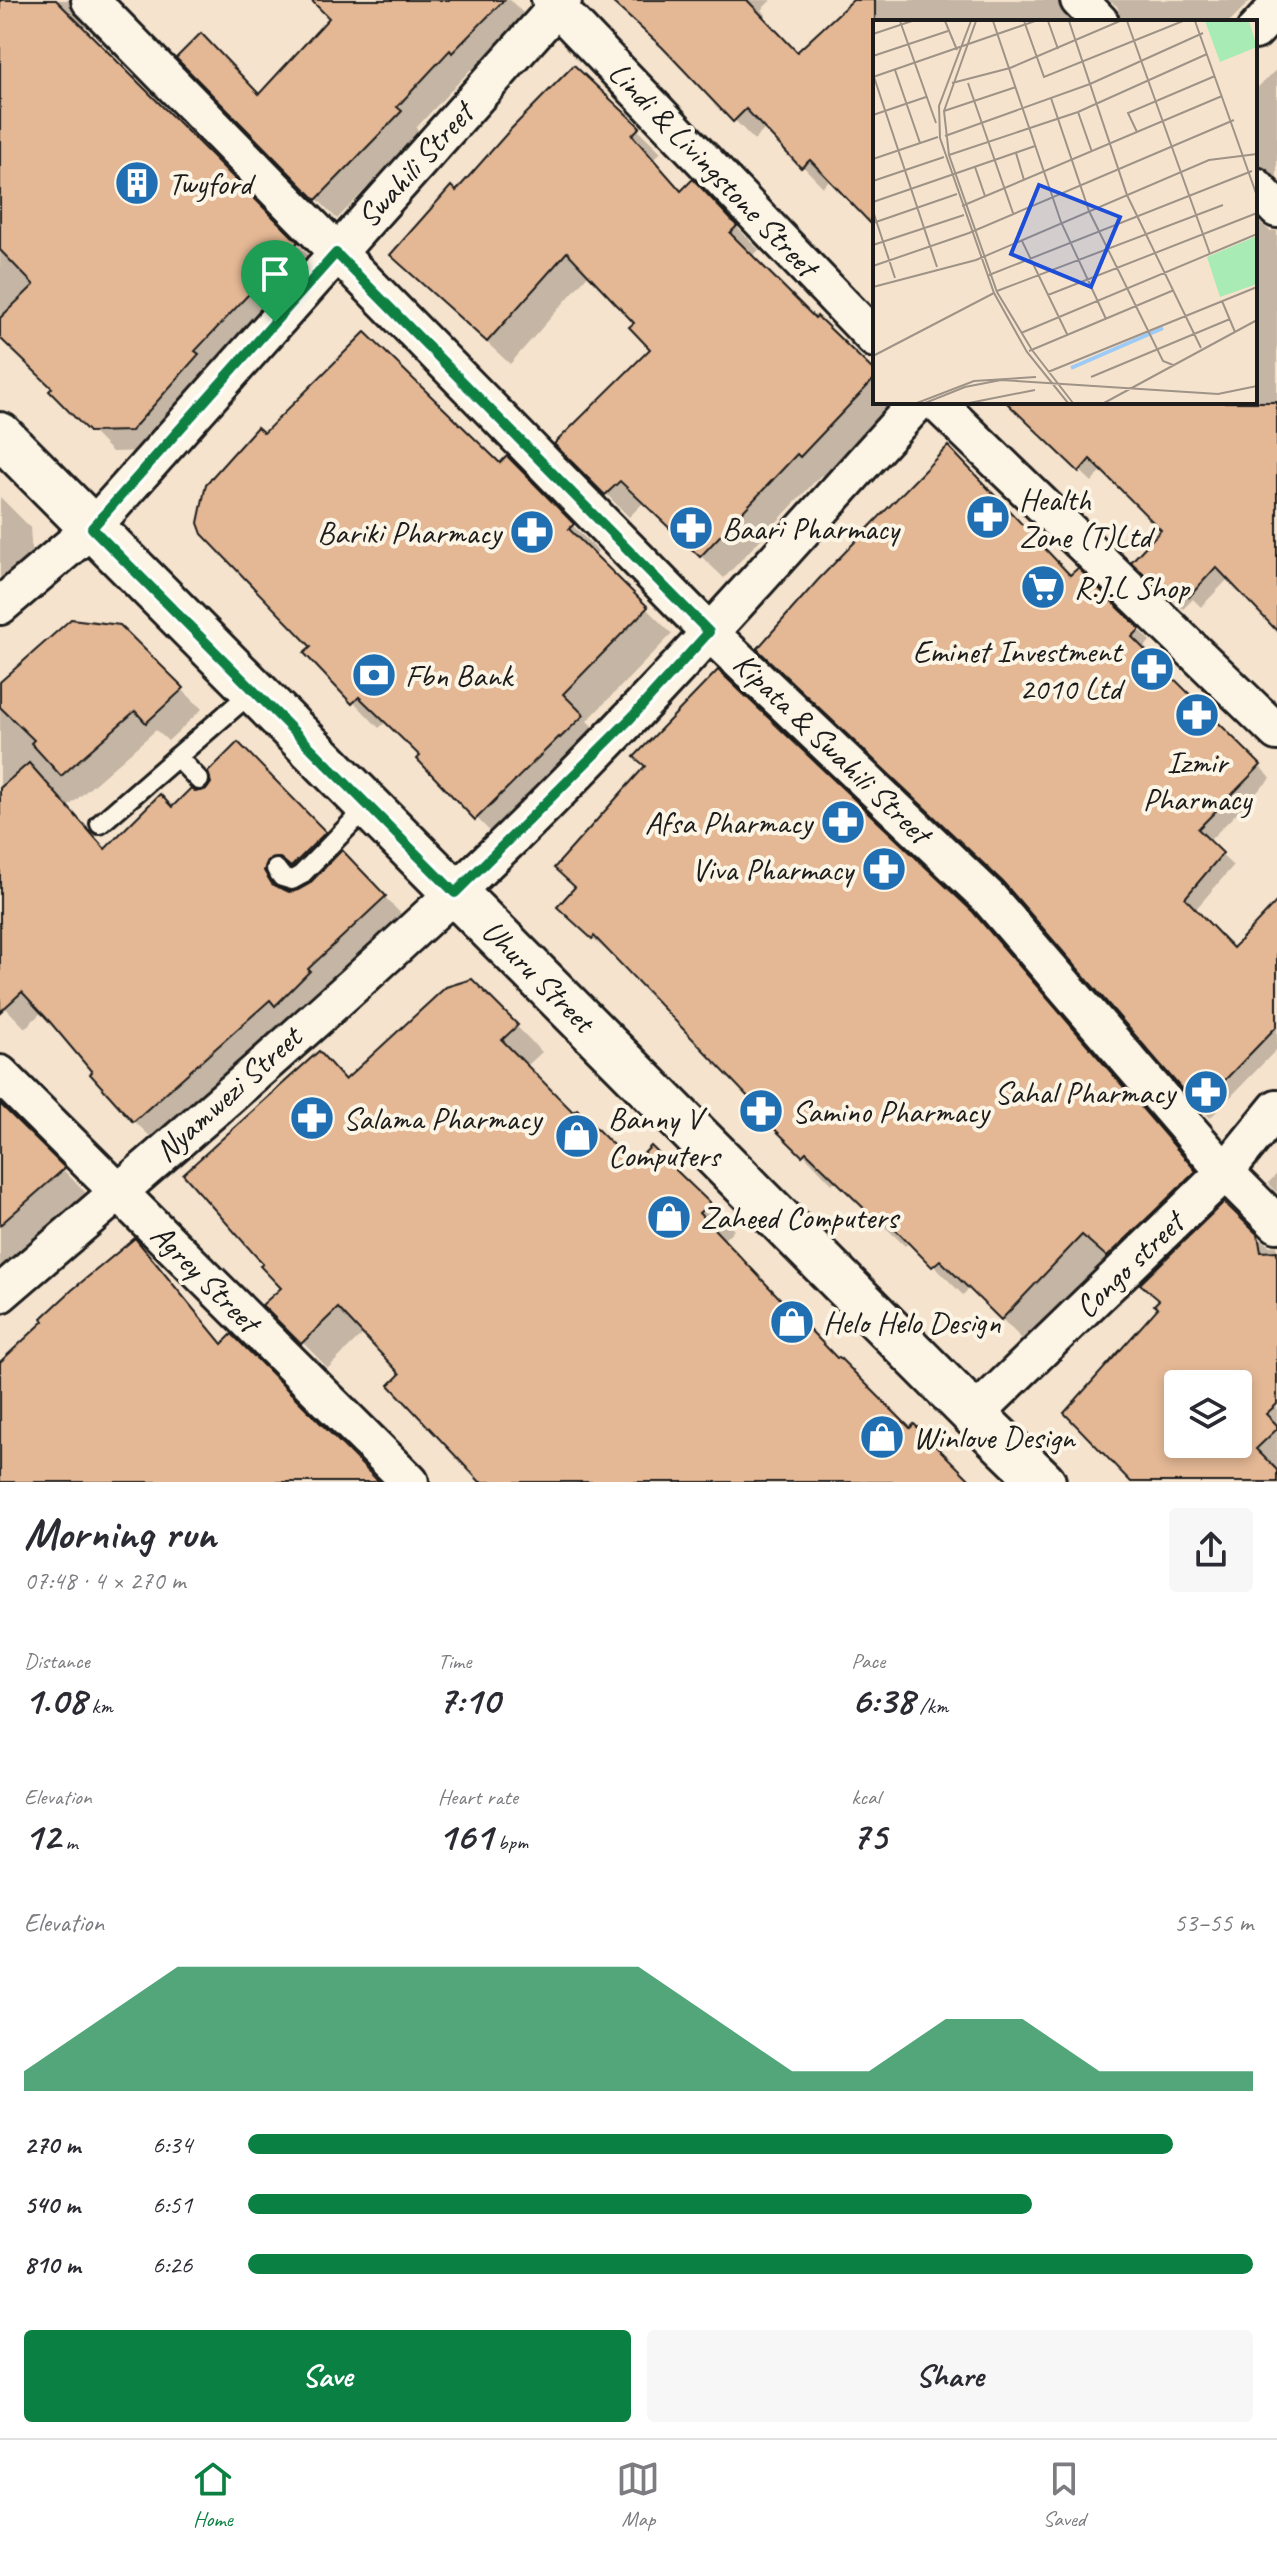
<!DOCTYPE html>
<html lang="en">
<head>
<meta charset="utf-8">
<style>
	body { margin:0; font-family:Caveat,sans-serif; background:#f7f7f7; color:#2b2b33; height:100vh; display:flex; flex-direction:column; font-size:30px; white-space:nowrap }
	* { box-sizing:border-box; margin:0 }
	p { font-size:26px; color:#7c7c81 }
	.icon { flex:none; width:44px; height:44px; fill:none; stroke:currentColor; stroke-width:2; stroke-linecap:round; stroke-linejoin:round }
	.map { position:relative; height:1482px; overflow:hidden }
	.side { display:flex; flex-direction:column; background:#fff; flex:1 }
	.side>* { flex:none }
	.fabs { position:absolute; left:1164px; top:1370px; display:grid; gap:16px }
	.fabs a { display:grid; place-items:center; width:88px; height:88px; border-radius:8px; background:#fff; box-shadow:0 4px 12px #0003; font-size:40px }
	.pin { position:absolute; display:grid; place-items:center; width:68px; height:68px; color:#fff; margin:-82px -34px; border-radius:50% 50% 50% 0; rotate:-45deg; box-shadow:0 0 8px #0007 }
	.pin .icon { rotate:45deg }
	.round { display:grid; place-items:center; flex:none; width:84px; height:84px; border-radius:8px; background:#f7f7f7 }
	.summary { display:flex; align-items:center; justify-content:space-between; height:136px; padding:0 24px }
	h1 { font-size:44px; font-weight:800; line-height:60px }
	.metrics { display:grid; grid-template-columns:repeat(3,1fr); gap:12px; height:136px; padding:8px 24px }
	.metrics div { display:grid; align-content:center }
	.metrics b { font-size:40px; font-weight:800 }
	.metrics small { font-size:22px; font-weight:400 }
	.metrics p { font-size:22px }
	.chart { height:224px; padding:16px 24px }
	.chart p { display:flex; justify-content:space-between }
	.chart svg { width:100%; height:144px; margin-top:8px; fill:#0b8043; opacity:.7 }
	.button { display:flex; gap:16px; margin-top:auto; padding:16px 24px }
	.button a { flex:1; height:92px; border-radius:8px; background:#0b8043; color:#fff; font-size:32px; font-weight:800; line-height:92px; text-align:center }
	.button a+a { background:#f7f7f7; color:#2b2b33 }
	ul { padding:0 24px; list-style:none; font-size:26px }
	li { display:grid; grid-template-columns:128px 96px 1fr; align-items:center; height:60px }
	li i { height:20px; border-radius:10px; background:#0b8043 }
	.menu { display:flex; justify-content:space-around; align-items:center; height:112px; border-top:2px solid #e1e1e2; background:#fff; font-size:22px; color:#7c7c81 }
	.menu a { display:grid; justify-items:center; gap:4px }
	.menu .current { color:#0b8043 }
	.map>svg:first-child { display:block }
	.shadow { fill:#0003; fill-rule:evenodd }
	.building { fill:#e4b895; stroke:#1c1c1c; stroke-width:2; fill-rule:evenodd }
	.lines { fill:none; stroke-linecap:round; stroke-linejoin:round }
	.lane-casing { stroke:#1c1c1c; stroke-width:24 }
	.street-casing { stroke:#1c1c1c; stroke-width:42 }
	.secondary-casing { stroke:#1c1c1c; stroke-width:50 }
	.lane { stroke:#fcf5e5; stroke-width:18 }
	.street { stroke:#fcf5e5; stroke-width:36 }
	.secondary { stroke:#fcf5e5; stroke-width:44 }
	.route-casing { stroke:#fff; stroke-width:16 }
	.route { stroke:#0b8043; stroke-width:10 }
	.labels { text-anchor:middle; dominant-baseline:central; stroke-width:8; stroke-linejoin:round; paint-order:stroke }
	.street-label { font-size:32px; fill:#1c1c1c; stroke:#fcf5e5 }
	.poi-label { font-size:32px; fill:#1c1c1c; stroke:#fcf5e5; text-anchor:start }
	.inset-river { fill:none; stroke:#9dcbf8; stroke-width:4 }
	.inset-road { fill:none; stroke:#9e9386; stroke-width:2 }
	.view { fill:#1d4ed8; fill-opacity:0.15; stroke:#1d4ed8; stroke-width:4 }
	.inset-edge { fill:none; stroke:#1c1c1c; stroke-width:4 }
</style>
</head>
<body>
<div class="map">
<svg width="1277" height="1482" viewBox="0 0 1277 1482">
	<rect width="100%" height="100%" fill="#f5e3cd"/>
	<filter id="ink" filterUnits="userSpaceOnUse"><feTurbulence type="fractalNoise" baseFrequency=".0125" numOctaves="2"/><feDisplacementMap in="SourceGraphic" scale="16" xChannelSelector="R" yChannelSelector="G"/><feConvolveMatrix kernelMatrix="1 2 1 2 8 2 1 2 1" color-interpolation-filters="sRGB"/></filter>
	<g filter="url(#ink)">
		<!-- shadow -->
		<g class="shadow">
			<polygon points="0,0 112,0 82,29 167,111 317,264 152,451 112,452 52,391 54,389 0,335"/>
			<polygon points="314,0 510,0 527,17 474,71 471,69 416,128 420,132 337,219 179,58 260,96 332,18"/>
			<polygon points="613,0 771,0 761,10 766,15 763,18 798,55 855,0 1092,0 1078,22 875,22 875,225 831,178 823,187 766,128 754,140 676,59"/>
			<polygon points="1108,0 1251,0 1229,22 1122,22 1117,6"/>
			<polygon points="574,68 661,152 654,159 683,192 716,205 759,250 751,257 875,375 875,402 896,402 824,478 821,475 724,578 644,502 629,517 557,444 652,349 637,323 590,273 510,364 416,277 456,194"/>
			<polygon points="1277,69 1277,179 1262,177 1255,180 1255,90"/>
			<polygon points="1255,219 1270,231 1277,231 1277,630 1229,578 1201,607 1193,599 1183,609 1134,562 1163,530 1103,469 1092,482 1008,402 1255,402"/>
			<polygon points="264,436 500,465 507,459 598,551 593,556 672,634 587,721 608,742 502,844 420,759 422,757 386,722 379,728 307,653 314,647"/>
			<polygon points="0,497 30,527 33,573 0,601"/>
			<polygon points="1078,571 1150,641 1142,650 1271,778 1208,842 1233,866 1195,910 1234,951 1277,904 1277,1049 1210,1118 1007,884 1071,578"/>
			<path d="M119,627l83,82 -34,32 -12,-11 -88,77 38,44 90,-57 12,-3 30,-46 166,172 -250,223 -20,-19 -91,-110 -18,17 -25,-26v-318zM302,877l9,8 -13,7h-14l4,-13z"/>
			<path d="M971,913l31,30 221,259 38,38 9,6h7v236h-143l26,-181 -20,-19 -2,2 -26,-21 -81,85 -61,-61 -7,8 -53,-53 -5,4 -69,-66 -4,4 -208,-219 -35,-29zM1178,1384h60v60h-60z"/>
			<polygon points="472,981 542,1052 526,1067 574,1115 633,1168 708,1204 734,1230 723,1240 838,1361 910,1431 969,1482 480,1482 403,1374 364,1333 328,1368 265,1305 284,1288 346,1081"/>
			<polygon points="0,1086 8,1096 7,1108 13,1119 91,1198 0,1278"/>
			<polygon points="1277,1174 1277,1193 1268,1183"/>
			<polygon points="135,1241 158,1264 224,1345 377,1482 0,1482 0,1364"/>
		</g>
		<!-- building -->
		<g class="building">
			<polygon points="0,0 56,0 298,242 195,351 199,354 131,431 89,432 49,391 52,388 0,338 0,318 34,285 0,250"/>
			<polygon points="311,0 504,0 452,53 450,50 397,107 402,111 316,200 176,58 201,33 259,94 329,18"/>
			<polygon points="610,0 747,0 797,52 853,0 875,0 875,228 810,160 801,168 746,109 733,122 662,47"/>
			<polygon points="574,65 640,127 632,135 681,191 693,179 737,226 730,233 815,318 817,316 875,372 875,378 800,457 797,454 700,557 620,481 605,495 554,444 650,349 629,327 634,323 567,252 487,342 390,255 451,186 456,191 510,130"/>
			<polygon points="365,332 500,463 507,456 574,524 569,529 648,607 563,694 584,715 560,738 559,737 475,820 417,759 420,756 359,697 352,704 304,653 311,647 202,534 198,523 206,484 257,427 264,433"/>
			<polygon points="1006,402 1277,402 1277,631 1216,567 1189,597 1180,589 1170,599 1131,562 1161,530 1090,459 1079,472"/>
			<polygon points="948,446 1070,575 1078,568 1140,629 1132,637 1261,765 1198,829 1223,853 1185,898 1233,948 1277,901 1277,1026 1198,1108 1003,882 757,649 818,580"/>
			<polygon points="71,619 120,625 184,688 146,723 135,711 61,776 31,743 34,740 0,707 0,682"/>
			<polygon points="718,670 973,912 1196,1171 1107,1257 1082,1235 1001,1320 940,1260 932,1267 880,1214 875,1219 806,1152 802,1156 751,1106 754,1103 594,936 592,939 557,907 575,887 554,868 645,766 634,757"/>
			<polygon points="238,742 326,832 291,867 280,858 268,860 264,871 272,884 289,892 298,890 309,884 342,850 386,896 308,969 310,971 275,1006 270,1000 133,1122 90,1074 92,1072 50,1022 22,992 0,1012 0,788 29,763 105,849 160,794 172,807 191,788 196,792 207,789 211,783 208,772"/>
			<polygon points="472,979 518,1025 502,1040 573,1112 577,1109 633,1165 651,1146 710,1203 699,1213 769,1287 837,1358 839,1357 910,1428 914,1424 972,1482 480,1482 389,1385 400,1374 338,1308 301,1344 262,1305 281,1288 260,1266 263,1264 183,1174 319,1051 345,1080 446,987"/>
			<polygon points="0,1104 65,1168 0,1225"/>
			<path d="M1224,1202l34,33 3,17 16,-1v153l-11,10 11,11v4l-21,20 21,21v12h-146l-67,-69 94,-105 -4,-3 5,-5 -19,-16zM1178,1384h60v60h-60z"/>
			<polygon points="135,1238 222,1344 232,1334 379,1482 0,1482 0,1362 44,1321 42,1318 72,1290"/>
		</g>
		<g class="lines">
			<!-- lane casing -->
			<g class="lane-casing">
				<g id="lane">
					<polyline points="177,757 199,780"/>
					<polyline points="100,824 254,690"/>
					<polyline points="276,869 282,877 292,880 301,875 368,806"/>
				</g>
			</g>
			<!-- street casing -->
			<g class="street-casing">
				<g id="street">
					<polyline points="90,0 709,632 988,897 1225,1172 1277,1224"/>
					<polyline points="550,0 875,339"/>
					<polyline points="1079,0 1100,22"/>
					<polyline points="1255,31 1277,7"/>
					<polyline points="1255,186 1277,209"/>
					<polyline points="936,402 1277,732"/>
					<polyline points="0,606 92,528 563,0"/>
					<polyline points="0,1074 410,1482"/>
					<path d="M0,1294c153,-131 306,-263 454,-401 165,-153 313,-324 464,-491"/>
					<polyline points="974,1415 1225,1172 1277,1108"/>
				</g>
			</g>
			<!-- secondary casing -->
			<g class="secondary-casing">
				<polyline id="secondary" points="0,435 974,1415 1043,1482"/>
			</g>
			<!-- lane -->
			<use href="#lane" class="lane"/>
			<!-- street -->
			<use href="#street" class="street"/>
			<!-- secondary -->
			<use href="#secondary" class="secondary"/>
		</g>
	</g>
	<g class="lines" filter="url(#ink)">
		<!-- route casing -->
		<g class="route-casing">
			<polygon id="route" points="336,253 709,632 631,718 455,893 92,528"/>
		</g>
		<!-- route -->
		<use href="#route" class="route"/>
	</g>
	<!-- icons -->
	<defs>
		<g id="building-disc" transform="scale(2.3)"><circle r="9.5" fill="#1f6fb2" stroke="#fcf5e5"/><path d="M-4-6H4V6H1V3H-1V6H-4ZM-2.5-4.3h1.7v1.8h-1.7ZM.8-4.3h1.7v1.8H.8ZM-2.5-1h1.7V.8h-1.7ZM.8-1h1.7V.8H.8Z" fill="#fff"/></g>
		<g id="pharmacy-disc" transform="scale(2.3)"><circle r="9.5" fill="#1f6fb2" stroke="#fcf5e5"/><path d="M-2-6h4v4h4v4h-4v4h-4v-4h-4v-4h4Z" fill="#fff"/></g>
		<g id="supermarket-disc" transform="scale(2.3)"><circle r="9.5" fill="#1f6fb2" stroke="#fcf5e5"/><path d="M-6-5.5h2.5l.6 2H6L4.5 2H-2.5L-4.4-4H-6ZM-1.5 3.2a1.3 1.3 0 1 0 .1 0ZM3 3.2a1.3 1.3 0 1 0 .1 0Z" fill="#fff"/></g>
		<g id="bank-disc" transform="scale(2.3)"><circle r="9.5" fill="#1f6fb2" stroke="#fcf5e5"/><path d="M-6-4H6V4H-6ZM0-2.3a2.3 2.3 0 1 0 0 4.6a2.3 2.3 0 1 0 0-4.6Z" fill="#fff"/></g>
		<g id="shop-disc" transform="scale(2.3)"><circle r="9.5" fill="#1f6fb2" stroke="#fcf5e5"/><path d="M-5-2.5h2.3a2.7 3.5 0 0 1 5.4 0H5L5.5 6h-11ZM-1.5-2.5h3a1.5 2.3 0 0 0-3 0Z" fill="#fff"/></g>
	</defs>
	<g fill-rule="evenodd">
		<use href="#building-disc" x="137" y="183"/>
		<use href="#pharmacy-disc" x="988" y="517"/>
		<use href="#pharmacy-disc" x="691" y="528"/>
		<use href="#pharmacy-disc" x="532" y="532"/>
		<use href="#supermarket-disc" x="1043" y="587"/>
		<use href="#pharmacy-disc" x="1152" y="669"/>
		<use href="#bank-disc" x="374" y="675"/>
		<use href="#pharmacy-disc" x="1197" y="715"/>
		<use href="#pharmacy-disc" x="843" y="822"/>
		<use href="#pharmacy-disc" x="884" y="869"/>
		<use href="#pharmacy-disc" x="1206" y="1092"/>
		<use href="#pharmacy-disc" x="761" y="1111"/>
		<use href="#pharmacy-disc" x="312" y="1118"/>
		<use href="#shop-disc" x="577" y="1136"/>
		<use href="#shop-disc" x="669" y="1217"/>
		<use href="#shop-disc" x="792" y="1322"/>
		<use href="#shop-disc" x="882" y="1437"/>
	</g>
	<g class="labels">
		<!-- street labels -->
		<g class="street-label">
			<text transform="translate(415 165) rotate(-48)">Swahili Street</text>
			<text transform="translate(713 169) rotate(46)">Lindi &amp; Livingstone Street</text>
			<text transform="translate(832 748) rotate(44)">Kipata &amp; Swahili Street</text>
			<text transform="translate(538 976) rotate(45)">Uhuru Street</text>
			<text transform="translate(228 1094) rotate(-42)">Nyamwezi Street</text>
			<text transform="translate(1129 1265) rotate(-44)">Congo street</text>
			<text transform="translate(205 1278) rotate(45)">Agrey Street</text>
		</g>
		<!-- poi labels -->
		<g class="poi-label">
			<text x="168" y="183">Twyford</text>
			<text x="1019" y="499">Health<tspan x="1019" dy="37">Zone (T)Ltd</tspan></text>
			<text x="722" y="528">Baari Pharmacy</text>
			<text x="501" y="532" text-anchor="end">Bariki Pharmacy</text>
			<text x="1074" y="587">R.J.L Shop</text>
			<text x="1121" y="651" text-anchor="end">Eminet Investment<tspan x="1121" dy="37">2010 Ltd</tspan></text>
			<text x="405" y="675">Fbn Bank</text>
			<text x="1197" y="762" text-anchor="middle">Izmir<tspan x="1197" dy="37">Pharmacy</tspan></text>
			<text x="812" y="822" text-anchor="end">Afsa Pharmacy</text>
			<text x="853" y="869" text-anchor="end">Viva Pharmacy</text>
			<text x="1175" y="1092" text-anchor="end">Sahal Pharmacy</text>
			<text x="792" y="1111">Samino Pharmacy</text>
			<text x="343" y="1118">Salama Pharmacy</text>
			<text x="608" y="1118">Banny V<tspan x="608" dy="37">Computers</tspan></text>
			<text x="700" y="1217">Zaheed Computers</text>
			<text x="823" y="1322">Helo Helo Design</text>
			<text x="913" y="1437">Winlove Design</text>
		</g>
	</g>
	<!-- overview -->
	<g transform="translate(873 20)">
		<rect width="384" height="384" fill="#f5e3cd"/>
		<path d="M332,1h44l8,26 -37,15zM384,216v48l-37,13 -13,-40z" fill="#a9ebb4"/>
		<path class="inset-river" d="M198,348l92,-40"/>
		<path class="inset-road" d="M27,1l36,102M72,1l12,29M98,1l-32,85 1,32 54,155 33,59 41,51M103,1l-32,90 5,44 48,137 35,58 41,53M120,1l68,201 45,97M151,1l20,56 139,-56M175,1l10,28M196,1l58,174 74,153M254,1l83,233M322,1l62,175M0,14l39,-13M0,36l75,-25M22,50l25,73M0,54l64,193M0,57l162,-56M79,63l58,-15 110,-47M95,63l45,130M178,78l38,113 74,150 10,4M71,91l72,-24M205,92l14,40M0,95l53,-18M264,112l-9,-19 87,-37M72,116l145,-52 113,-51M143,133l8,27M76,135l129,-43 129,-58M0,139l65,-22M102,147l10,29M0,161l71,-24M0,182l162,-56M89,186l260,-110M0,191l22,67M0,203l84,-29M149,221l45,93M0,225l91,-30M0,246l96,-33 265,-113M116,255l263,-104M0,267l103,-27 233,-100 48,-6M124,271l226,-86M175,275l209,-82M349,281l13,31M148,313l236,-99M156,331l145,-61M0,336l121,-63M175,352l209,-85M218,357l139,-58M44,383l57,-22 62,-4M52,383l40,-16 36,-7 217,14 39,-8M96,383l66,-13M231,383l153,-83"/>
		<path class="view" d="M166,165l81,32 -29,70 -80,-33z"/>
		<rect width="384" height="384" class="inset-edge"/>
	</g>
</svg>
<div class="fabs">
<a><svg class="icon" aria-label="layers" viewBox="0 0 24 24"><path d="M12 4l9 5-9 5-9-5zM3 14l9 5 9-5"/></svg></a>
</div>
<div class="pin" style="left:275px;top:322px;background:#1e9e55"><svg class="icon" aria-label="arrive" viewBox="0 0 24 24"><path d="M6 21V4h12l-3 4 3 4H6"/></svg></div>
</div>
<section class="side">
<div class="summary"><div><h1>Morning run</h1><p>07:48 · 4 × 270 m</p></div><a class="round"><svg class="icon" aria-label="share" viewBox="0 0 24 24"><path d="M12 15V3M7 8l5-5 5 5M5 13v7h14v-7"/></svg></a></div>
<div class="metrics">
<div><p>Distance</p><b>1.08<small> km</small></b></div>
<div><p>Time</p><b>7:10</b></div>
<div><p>Pace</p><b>6:38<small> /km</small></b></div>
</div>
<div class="metrics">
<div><p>Elevation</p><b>12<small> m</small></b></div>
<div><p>Heart rate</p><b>161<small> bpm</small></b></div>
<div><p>kcal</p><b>75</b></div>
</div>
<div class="chart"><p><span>Elevation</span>53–55 m</p>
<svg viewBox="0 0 160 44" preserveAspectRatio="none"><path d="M0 44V38L10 22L20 6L30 6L40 6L50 6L60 6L70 6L80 6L90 22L100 38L110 38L120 22L130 22L140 38L150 38L160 38V44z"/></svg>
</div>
<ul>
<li><b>270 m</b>6:34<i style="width:92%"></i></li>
<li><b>540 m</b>6:51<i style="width:78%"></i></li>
<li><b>810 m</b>6:26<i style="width:100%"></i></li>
</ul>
<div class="button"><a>Save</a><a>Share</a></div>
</section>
<nav class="menu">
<a class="current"><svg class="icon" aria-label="home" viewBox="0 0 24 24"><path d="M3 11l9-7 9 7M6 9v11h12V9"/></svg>Home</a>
<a><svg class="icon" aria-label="map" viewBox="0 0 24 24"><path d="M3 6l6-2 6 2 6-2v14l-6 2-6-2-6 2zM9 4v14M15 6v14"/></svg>Map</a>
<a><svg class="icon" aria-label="saved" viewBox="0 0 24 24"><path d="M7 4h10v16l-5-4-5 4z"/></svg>Saved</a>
</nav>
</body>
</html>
